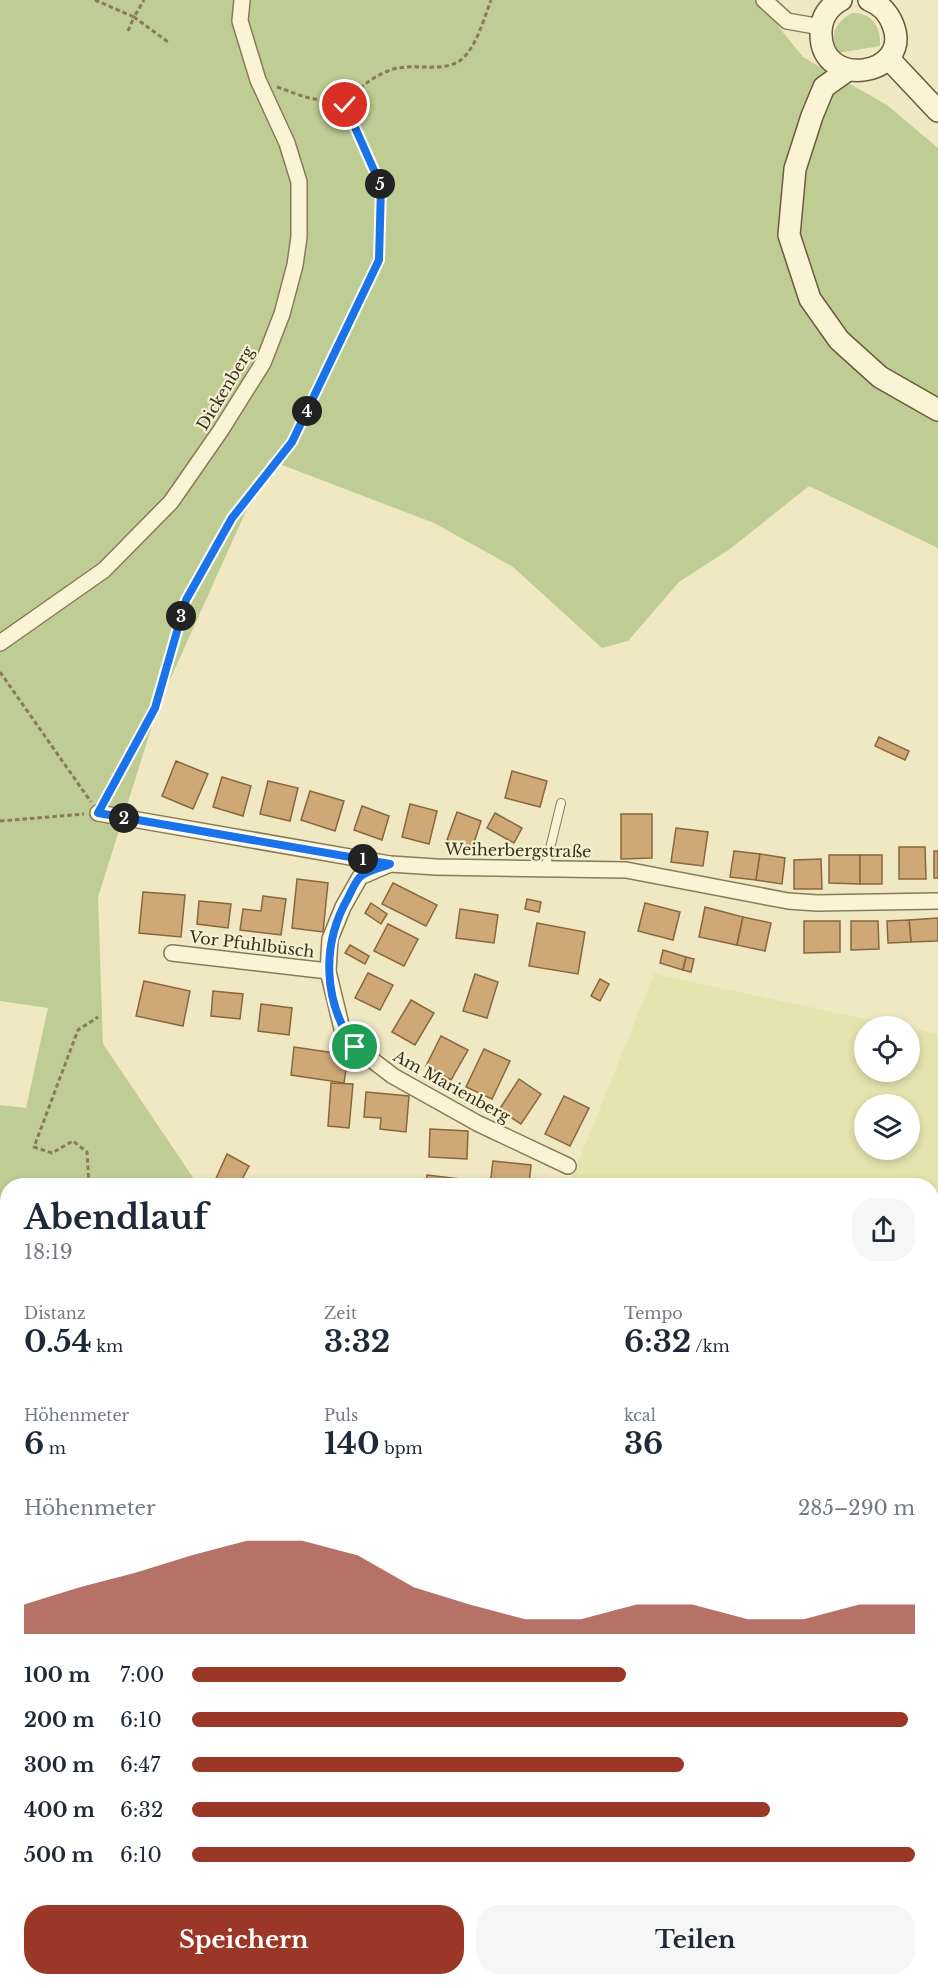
<!DOCTYPE html>
<html lang="de">
<head>
<meta charset="utf-8">
<style>
	body { margin:0; font-family:"Libre Baskerville",serif; background:#f6f6f7; color:#1f2937; height:100vh; display:flex; flex-direction:column; font-size:22px; white-space:nowrap }
	* { box-sizing:border-box; margin:0 }
	p { font-size:20px; color:#747a83 }
	.icon { flex:none; width:33px; height:33px; fill:none; stroke:currentColor; stroke-width:2; stroke-linecap:round; stroke-linejoin:round }
	.map { position:relative; flex:1; overflow:hidden }
	.sheet { position:absolute; left:0px; top:1178px; width:939px; height:808px; display:flex; flex-direction:column; background:#fff; border-radius:24px 24px 0 0; box-shadow:0 3px 9px #0003 }
	.sheet>* { flex:none }
	.controls { position:absolute; left:854px; top:1016px; display:grid; gap:12px }
	.controls a { display:grid; place-items:center; width:66px; height:66px; border-radius:50%; background:#fff; box-shadow:0 3px 9px #0003; font-size:30px }
	.pin { position:absolute; display:grid; place-items:center; width:51px; height:51px; color:#fff; margin:-26px; border:3px solid #fff; border-radius:50%; box-shadow:0 2px 6px #0007 }
	.km { position:absolute; width:30px; height:30px; margin:-15px; border-radius:50%; background:#222; color:#fff; font-size:16px; line-height:30px; text-align:center }
	.round { display:grid; place-items:center; flex:none; width:63px; height:63px; border-radius:24px; background:#f6f6f7 }
	.overview { display:flex; align-items:center; justify-content:space-between; height:102px; padding:0 24px }
	h1 { font-size:33px; font-weight:800; line-height:45px }
	.figures { display:grid; grid-template-columns:repeat(3,1fr); gap:9px; height:102px; padding:6px 24px }
	.figures div { display:grid; align-content:center }
	.figures b { font-size:30px; font-weight:800 }
	.figures small { font-size:16px; font-weight:400 }
	.figures p { font-size:16px }
	.chart { height:168px; padding:12px 24px }
	.chart p { display:flex; justify-content:space-between }
	.chart svg { width:100%; height:108px; margin-top:6px; fill:#9a3727; opacity:.7 }
	.action { display:flex; gap:12px; margin-top:auto; padding:12px 24px }
	.action a { flex:1; height:69px; border-radius:24px; background:#9a3727; color:#fff; font-size:24px; font-weight:800; line-height:69px; text-align:center }
	.action a+a { background:#f6f6f7; color:#1f2937 }
	ul { padding:0 24px; list-style:none; font-size:20px }
	li { display:grid; grid-template-columns:96px 72px 1fr; align-items:center; height:45px }
	li i { height:15px; border-radius:8px; background:#9a3727 }
	.map>svg:first-child { display:block }
	.farmland { fill:#e5e4af; fill-rule:evenodd }
	.green { fill:#bfcd95 }
	.building { fill:#cea877; stroke:#89673e; stroke-width:1.5 }
	.lines { fill:none; stroke-linecap:round; stroke-linejoin:round }
	.lane-casing { stroke:#897a59; stroke-width:10 }
	.street-casing { stroke:#897a59; stroke-width:18 }
	.secondary-casing { stroke:#6b5b3c; stroke-width:24 }
	.path { stroke:#897a59; stroke-width:3; stroke-dasharray:4.5 3; stroke-linecap:butt }
	.lane { stroke:#faf4d5; stroke-width:8 }
	.street { stroke:#faf4d5; stroke-width:15 }
	.secondary { stroke:#faf4d5; stroke-width:21 }
	.route-casing { stroke:#fff; stroke-width:12 }
	.route { stroke:#1a73e8; stroke-width:8 }
	.labels { text-anchor:middle; dominant-baseline:central; stroke-width:4.5; stroke-linejoin:round; paint-order:stroke }
	.street-label { font-size:16px; fill:#392f1d; stroke:#f6f1d2 }
</style>
</head>
<body>
<div class="map">
<svg width="938" height="1985" viewBox="0 0 938 1985">
	<rect width="100%" height="100%" fill="#efe8c2"/>
	<!-- farmland -->
	<g class="farmland">
		<path d="M654,974l245,52h-35v45h45v-43l29,6v860l-6,7v-716h-363zM864,1104h45v45h-45z"/>
		<polygon points="287,1978 583,1978 585,1985 284,1985"/>
		<polygon points="675,1979 859,1979 853,1985 675,1985"/>
	</g>
	<!-- green -->
	<g class="green">
		<polygon points="0,0 757,0 803,57 887,105 938,148 938,548 809,486 730,549 679,582 628,641 602,648 513,567 434,523 269,460 159,704 98,897 103,1044 198,1185 8,1185 7,1388 0,1383 0,1105 26,1108 48,1008 0,1001"/>
		<path d="M852,13c20,-1 29,14 28,33l-42,7c-9,-17 -3,-31 14,-40z"/>
		<polygon points="0,1556 8,1561 7,1974 0,1969"/>
		<polygon points="16,1979 271,1979 269,1985 26,1985"/>
		<polygon points="583,1979 675,1979 675,1985 585,1985"/>
	</g>
	<!-- building -->
	<g class="building">
		<polygon points="879,737 909,751 905,760 875,746"/>
		<polygon points="176,761 208,774 193,809 162,796"/>
		<polygon points="512,771 547,781 540,807 505,798"/>
		<polygon points="222,777 251,786 243,816 213,807"/>
		<polygon points="268,781 298,788 290,821 260,814"/>
		<polygon points="310,791 344,801 335,831 301,820"/>
		<polygon points="410,804 437,811 429,844 402,837"/>
		<polygon points="362,806 389,816 382,840 354,830"/>
		<polygon points="457,812 481,821 472,849 447,840"/>
		<polygon points="495,813 522,828 514,843 487,828"/>
		<polygon points="621,814 652,814 652,858 621,859"/>
		<polygon points="676,828 708,832 703,866 671,862"/>
		<polygon points="899,847 925,847 926,879 899,879"/>
		<polygon points="734,851 760,854 756,880 730,877"/>
		<rect x="934" y="851" width="4" height="27"/>
		<polygon points="760,854 785,858 782,884 756,880"/>
		<polygon points="829,855 860,855 860,884 829,883"/>
		<rect x="860" y="855" width="22" height="29"/>
		<polygon points="821,859 822,889 794,889 794,860"/>
		<polygon points="297,879 328,883 323,932 292,928"/>
		<polygon points="393,883 437,905 426,926 382,904"/>
		<polygon points="143,892 185,895 181,937 139,933"/>
		<polygon points="263,896 286,899 281,935 240,930 243,909 261,911"/>
		<polygon points="527,899 541,902 539,912 525,909"/>
		<polygon points="199,901 231,904 228,928 197,924"/>
		<polygon points="371,903 387,914 381,924 365,913"/>
		<polygon points="645,903 680,912 673,940 638,931"/>
		<polygon points="705,907 743,917 737,945 699,937"/>
		<polygon points="460,909 498,915 494,943 456,938"/>
		<polygon points="743,917 771,923 765,951 737,945"/>
		<polygon points="938,918 938,941 911,942 909,920"/>
		<polygon points="909,920 911,942 888,943 887,921"/>
		<polygon points="804,921 840,921 840,952 804,953"/>
		<polygon points="851,921 878,921 879,949 851,950"/>
		<polygon points="537,923 585,932 578,974 529,966"/>
		<polygon points="388,924 418,939 404,966 374,951"/>
		<polygon points="350,945 369,956 365,964 345,953"/>
		<polygon points="663,950 686,957 683,970 660,963"/>
		<polygon points="686,957 694,959 691,972 683,970"/>
		<polygon points="368,973 393,985 380,1010 355,998"/>
		<polygon points="475,974 498,982 487,1018 463,1011"/>
		<polygon points="600,979 609,984 600,1001 591,996"/>
		<polygon points="144,981 190,991 183,1026 136,1016"/>
		<polygon points="213,991 243,994 240,1019 211,1016"/>
		<polygon points="411,1000 434,1013 415,1045 392,1032"/>
		<polygon points="261,1004 292,1008 289,1035 258,1031"/>
		<polygon points="441,1036 468,1050 451,1080 426,1066"/>
		<polygon points="294,1047 348,1055 344,1083 291,1075"/>
		<polygon points="484,1049 510,1061 492,1099 466,1087"/>
		<polygon points="519,1079 541,1094 521,1124 499,1110"/>
		<polygon points="331,1083 353,1084 349,1128 328,1126"/>
		<polygon points="366,1092 409,1096 406,1132 380,1129 381,1118 364,1117"/>
		<polygon points="564,1096 589,1108 570,1146 545,1134"/>
		<polygon points="430,1129 468,1131 467,1159 429,1157"/>
		<polygon points="227,1154 249,1166 239,1185 213,1185"/>
		<polygon points="493,1161 531,1165 529,1185 490,1185"/>
		<polygon points="427,1175 468,1180 467,1185 426,1185"/>
	</g>
	<g class="lines">
		<!-- lane casing -->
		<g class="lane-casing">
			<polyline id="lane" points="545,869 561,803"/>
		</g>
		<!-- street casing -->
		<g class="street-casing">
			<g id="street">
				<polyline points="764,0 787,21 821,27"/>
				<polyline points="0,643 104,570 171,502 221,430 263,363 282,314 295,265 299,237 299,182 287,143 258,80 240,21 242,0"/>
				<polyline points="98,813 390,864 436,867 626,870 788,901 817,903 938,901"/>
				<polyline points="390,864 360,877 343,907 330,939 328,971 342,1029 355,1047 393,1076 477,1123 568,1166"/>
				<polyline points="172,953 328,971"/>
			</g>
		</g>
		<!-- secondary casing -->
		<g class="secondary-casing">
			<g id="secondary">
				<path d="M841,0c-13,7 -20,18 -20,33 -1,58 92,43 72,-8 -5,-13 -12,-20 -24,-25"/>
				<polyline points="889,59 938,111"/>
				<polyline points="848,70 824,87 812,116 795,169 789,235 810,299 839,340 880,377 938,410"/>
			</g>
		</g>
		<!-- path -->
		<g class="path">
			<polyline points="95,0 134,17 144,0"/>
			<polyline points="128,31 134,17 168,42"/>
			<polyline points="277,87 305,97 345,105"/>
			<path d="M345,105c13,-15 24,-27 43,-34 24,-11 60,6 78,-16 13,-16 18,-37 25,-55"/>
			<polyline points="0,672 91,802"/>
			<polyline points="105,800 155,708 186,600 232,517 293,442 379,260 381,186 345,105"/>
			<polyline points="0,821 84,814"/>
			<polyline points="89,1185 87,1152 73,1141 52,1153 34,1147 78,1030 98,1017"/>
			<polyline points="0,1823 8,1792"/>
			<polyline points="932,1915 938,1907"/>
			<polyline points="0,1979 9,1985"/>
			<polyline points="272,1985 274,1978"/>
			<polyline points="866,1985 873,1978"/>
		</g>
		<!-- lane -->
		<use href="#lane" class="lane"/>
		<!-- street -->
		<use href="#street" class="street"/>
		<!-- secondary -->
		<use href="#secondary" class="secondary"/>
	</g>
	<g class="lines">
		<!-- route casing -->
		<g class="route-casing">
			<path id="route" d="M345,105l36,81 -2,74 -87,182 -60,76 -46,82 -31,108 -57,105 292,51c-9,4 -24,7 -30,13 -5,5 -9,15 -12,21 -27,47 -25,104 7,149"/>
		</g>
		<!-- route -->
		<use href="#route" class="route"/>
	</g>
	<g class="labels">
		<!-- street labels -->
		<g class="street-label">
			<text transform="translate(225 388) rotate(-59)">Dickenberg</text>
			<text transform="translate(518 850) rotate(1)">Weiherbergstraße</text>
			<text transform="translate(252 944) rotate(7)">Vor Pfuhlbüsch</text>
			<text transform="translate(452 1086) rotate(29)">Am Marienberg</text>
		</g>
	</g>
</svg>
<div class="controls">
<a><svg class="icon" aria-label="locate" viewBox="0 0 24 24"><circle cx="12" cy="12" r="6"/><path d="M12 2v4M12 18v4M2 12h4M18 12h4"/></svg></a>
<a><svg class="icon" aria-label="layers" viewBox="0 0 24 24"><path d="M12 4l9 5-9 5-9-5zM3 14l9 5 9-5"/></svg></a>
</div>
<div class="pin" style="left:355px;top:1047px;background:#1e9e55"><svg class="icon" aria-label="arrive" viewBox="0 0 24 24"><path d="M6 21V4h12l-3 4 3 4H6"/></svg></div>
<div class="pin" style="left:345px;top:105px;background:#d93025"><svg class="icon" aria-label="check" viewBox="0 0 24 24"><path d="M5 12l5 5 9-10"/></svg></div>
<b class="km" style="left:363px;top:859px">1</b>
<b class="km" style="left:124px;top:818px">2</b>
<b class="km" style="left:181px;top:616px">3</b>
<b class="km" style="left:307px;top:411px">4</b>
<b class="km" style="left:380px;top:184px">5</b>
<section class="sheet">
<div class="overview"><div><h1>Abendlauf</h1><p>18:19</p></div><a class="round"><svg class="icon" aria-label="share" viewBox="0 0 24 24"><path d="M12 15V3M7 8l5-5 5 5M5 13v7h14v-7"/></svg></a></div>
<div class="figures">
<div><p>Distanz</p><b>0.54<small> km</small></b></div>
<div><p>Zeit</p><b>3:32</b></div>
<div><p>Tempo</p><b>6:32<small> /km</small></b></div>
</div>
<div class="figures">
<div><p>Höhenmeter</p><b>6<small> m</small></b></div>
<div><p>Puls</p><b>140<small> bpm</small></b></div>
<div><p>kcal</p><b>36</b></div>
</div>
<div class="chart"><p><span>Höhenmeter</span>285–290 m</p>
<svg viewBox="0 0 160 44" preserveAspectRatio="none"><path d="M0 44V32L10 25L20 19L30 12L40 6L50 6L60 12L70 25L80 32L90 38L100 38L110 32L120 32L130 38L140 38L150 32L160 32V44z"/></svg>
</div>
<ul>
<li><b>100 m</b>7:00<i style="width:60%"></i></li>
<li><b>200 m</b>6:10<i style="width:99%"></i></li>
<li><b>300 m</b>6:47<i style="width:68%"></i></li>
<li><b>400 m</b>6:32<i style="width:80%"></i></li>
<li><b>500 m</b>6:10<i style="width:100%"></i></li>
</ul>
<div class="action"><a>Speichern</a><a>Teilen</a></div>
</section>
</div>
</body>
</html>
